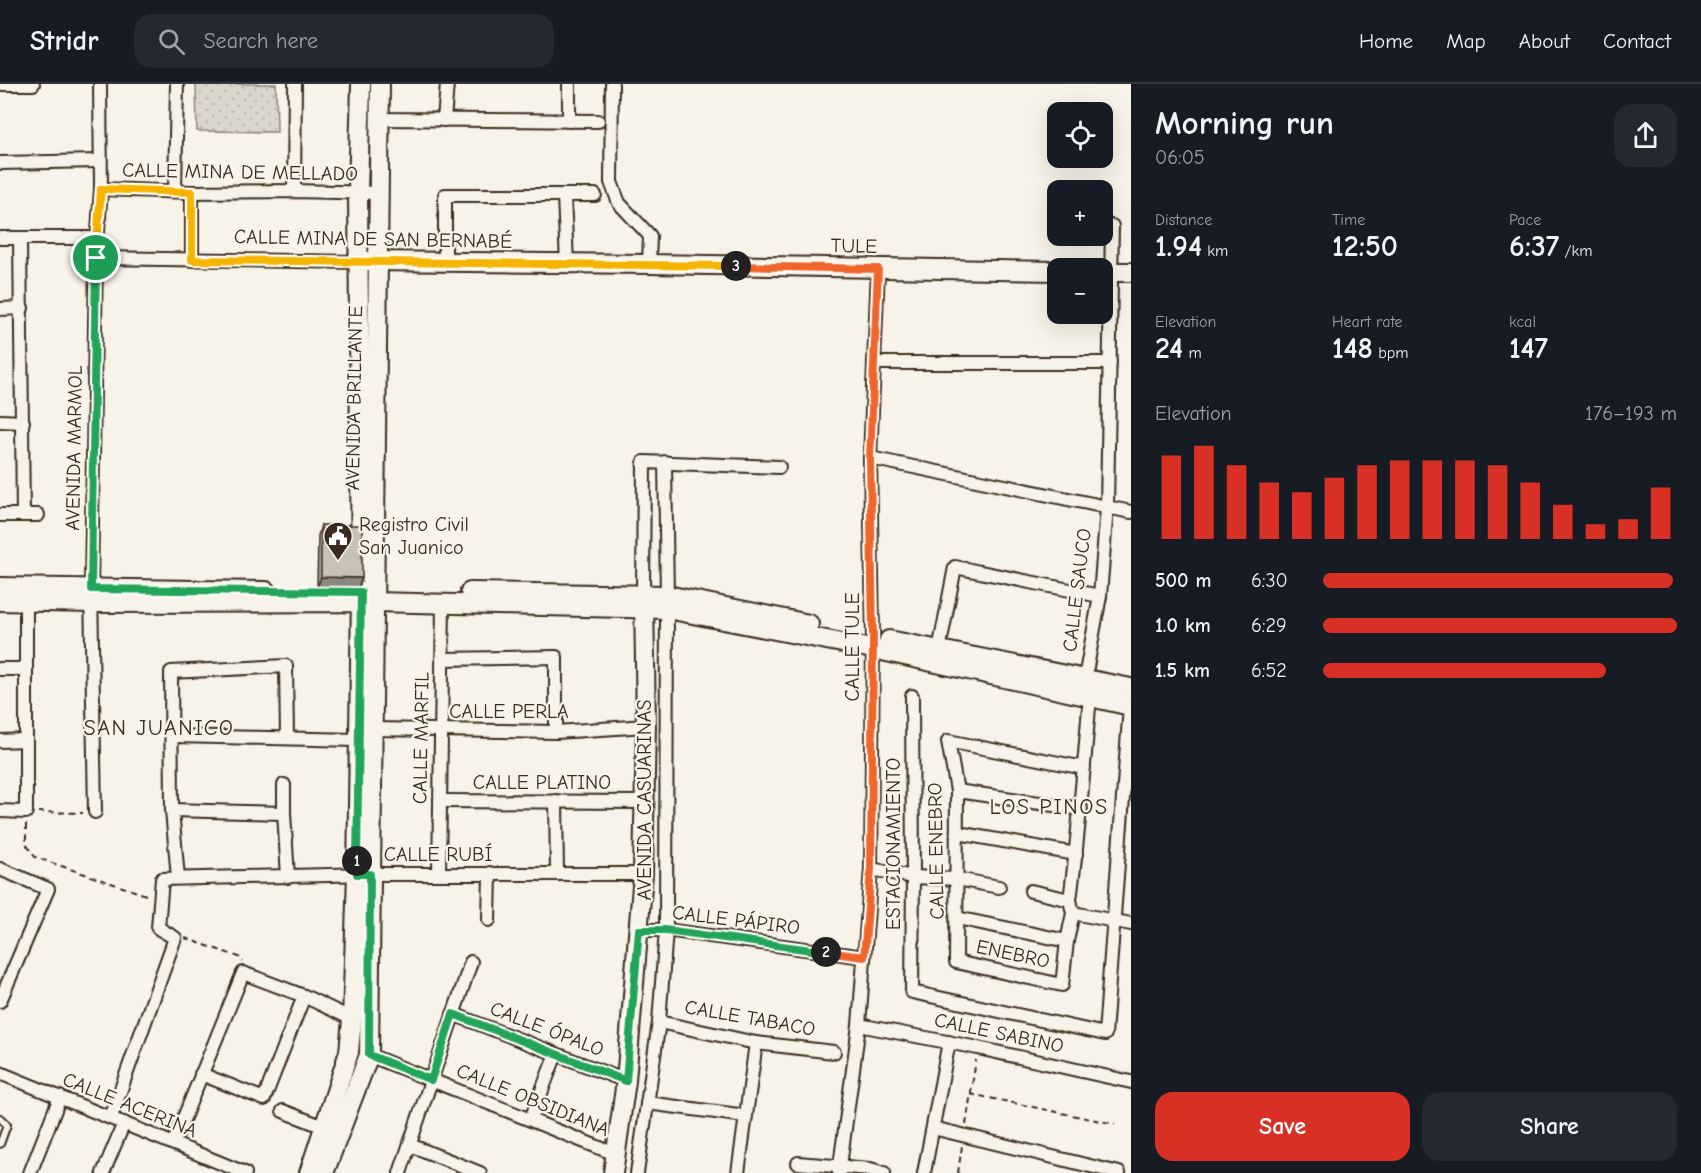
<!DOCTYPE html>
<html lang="en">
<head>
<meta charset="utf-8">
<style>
	body { margin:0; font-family:"Comic Neue",sans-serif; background:#242831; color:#f1f3f6; height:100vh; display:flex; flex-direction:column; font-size:22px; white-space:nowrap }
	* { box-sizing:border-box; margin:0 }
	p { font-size:20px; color:#9ea1a6 }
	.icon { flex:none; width:33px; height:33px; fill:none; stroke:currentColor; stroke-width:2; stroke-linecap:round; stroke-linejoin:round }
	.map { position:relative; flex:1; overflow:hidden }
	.details { display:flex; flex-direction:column; background:#171b24; width:570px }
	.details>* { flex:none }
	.tools { position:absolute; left:1047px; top:18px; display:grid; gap:12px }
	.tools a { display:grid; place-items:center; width:66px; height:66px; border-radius:12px; background:#171b24; box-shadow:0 6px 24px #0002; font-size:30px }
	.pin { position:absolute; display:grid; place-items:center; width:51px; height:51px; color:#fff; margin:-26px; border:3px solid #fff; border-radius:50%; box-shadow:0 2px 6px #0007 }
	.km { position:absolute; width:30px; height:30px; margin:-15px; border-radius:50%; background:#222; color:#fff; font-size:16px; line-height:30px; text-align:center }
	.round { display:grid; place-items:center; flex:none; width:63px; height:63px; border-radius:18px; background:#242831 }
	.head { display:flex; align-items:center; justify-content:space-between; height:102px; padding:0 24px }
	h1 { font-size:33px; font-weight:800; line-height:45px }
	.stats { display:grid; grid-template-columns:repeat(3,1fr); gap:9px; height:102px; padding:6px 24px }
	.stats div { display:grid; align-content:center }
	.stats b { font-size:30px; font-weight:800 }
	.stats small { font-size:16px; font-weight:400 }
	.stats p { font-size:16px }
	.chart { height:168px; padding:12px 24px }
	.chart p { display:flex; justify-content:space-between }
	.chart svg { width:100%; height:108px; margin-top:6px; stroke:#d93025; stroke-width:6 }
	.cta { display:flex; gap:12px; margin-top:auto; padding:12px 24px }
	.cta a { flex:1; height:69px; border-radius:18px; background:#d93025; color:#fff; font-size:24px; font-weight:800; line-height:69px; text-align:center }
	.cta a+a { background:#242831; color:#f1f3f6 }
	ul { padding:0 24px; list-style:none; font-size:20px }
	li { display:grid; grid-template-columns:96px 72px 1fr; align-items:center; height:45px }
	li i { height:15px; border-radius:8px; background:#d93025 }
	header { display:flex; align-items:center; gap:36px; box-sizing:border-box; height:84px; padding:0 30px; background:#171b24; border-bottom:2px solid #363941 }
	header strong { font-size:28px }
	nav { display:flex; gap:33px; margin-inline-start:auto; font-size:21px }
	.search { width:420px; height:54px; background:#242831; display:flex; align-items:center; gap:15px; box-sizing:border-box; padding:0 21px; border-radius:18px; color:#9ea1a6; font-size:22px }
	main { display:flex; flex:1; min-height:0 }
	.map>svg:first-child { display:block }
	.park { fill:url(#park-dots); stroke:#8b8074; stroke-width:1.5 }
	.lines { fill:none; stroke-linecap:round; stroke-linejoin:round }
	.lane-casing { stroke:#3b2a1e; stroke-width:10 }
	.street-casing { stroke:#3b2a1e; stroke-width:16 }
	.secondary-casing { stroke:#3b2a1e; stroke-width:22 }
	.path { stroke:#3b2a1e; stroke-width:2; stroke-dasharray:6 4.5; stroke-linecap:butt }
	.lane { stroke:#f7f3e8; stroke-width:6 }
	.street { stroke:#f7f3e8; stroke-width:12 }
	.secondary { stroke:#f7f3e8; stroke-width:18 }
	.wall { fill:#aca69d; stroke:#3b2a1e; stroke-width:1.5 }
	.shaded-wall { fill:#8c877f; stroke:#3b2a1e; stroke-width:1.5 }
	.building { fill:#c8c1b6; stroke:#3b2a1e; stroke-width:1.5 }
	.split-1-casing { stroke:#fff; stroke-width:12 }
	.split-2-casing { stroke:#fff; stroke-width:12 }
	.split-3-casing { stroke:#fff; stroke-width:12 }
	.split-4-casing { stroke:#fff; stroke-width:12 }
	.split-1 { stroke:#22a559; stroke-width:8 }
	.split-2 { stroke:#22a559; stroke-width:8 }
	.split-3 { stroke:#f0652b; stroke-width:8 }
	.split-4 { stroke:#f5b400; stroke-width:8 }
	.labels { text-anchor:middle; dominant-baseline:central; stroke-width:4.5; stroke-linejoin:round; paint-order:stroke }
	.street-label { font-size:20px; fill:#3b2a1e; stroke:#f7f3e8 }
	.poi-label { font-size:20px; fill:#3b2a1e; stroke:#f7f3e8; text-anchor:start }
	.quarter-label { font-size:22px; letter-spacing:1.5px; fill:#3b2a1e; stroke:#f7f3e8 }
</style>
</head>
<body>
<header>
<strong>Stridr</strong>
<div class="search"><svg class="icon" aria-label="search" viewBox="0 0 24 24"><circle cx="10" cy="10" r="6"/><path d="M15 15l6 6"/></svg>Search here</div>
<nav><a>Home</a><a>Map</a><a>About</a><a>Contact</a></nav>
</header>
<main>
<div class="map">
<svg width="1131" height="1089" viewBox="0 0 1131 1089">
	<defs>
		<pattern id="park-dots" width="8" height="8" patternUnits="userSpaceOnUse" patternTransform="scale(1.5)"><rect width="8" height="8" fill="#dbd6cb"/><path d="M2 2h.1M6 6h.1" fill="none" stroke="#bdb8ae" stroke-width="1.8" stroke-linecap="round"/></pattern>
	</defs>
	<rect width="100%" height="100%" fill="#f7f3e8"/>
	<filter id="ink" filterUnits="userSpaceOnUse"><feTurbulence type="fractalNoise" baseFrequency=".0167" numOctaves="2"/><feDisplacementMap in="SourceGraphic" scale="12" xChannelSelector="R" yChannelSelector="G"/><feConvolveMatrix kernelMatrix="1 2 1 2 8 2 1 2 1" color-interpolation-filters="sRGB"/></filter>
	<g filter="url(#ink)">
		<!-- park -->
		<polygon class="park" points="196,0 276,0 277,48 197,47"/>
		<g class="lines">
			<!-- lane casing -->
			<g class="lane-casing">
				<polyline id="lane" points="0,1034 7,1041 0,1060"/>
			</g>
			<!-- street casing -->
			<g class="street-casing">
				<g id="street">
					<polyline points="0,0 33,0"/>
					<polyline points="612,0 611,98 619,119 650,152 649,180"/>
					<polyline points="380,35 598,37"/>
					<polyline points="444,36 447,0"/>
					<polyline points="569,37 569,0"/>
					<polyline points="0,79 99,77"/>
					<polyline points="101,105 192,108 294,107 378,109"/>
					<polyline points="175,107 177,0"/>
					<polyline points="294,107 295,0"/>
					<polyline points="564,112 567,180"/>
					<polyline points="0,154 98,154"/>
					<polyline points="20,155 23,431"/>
					<polyline points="96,174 359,178"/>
					<polyline points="192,176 192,108"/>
					<polyline points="445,178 445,111 595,111"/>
					<polyline points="0,225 22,224"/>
					<polyline points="874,279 1110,279"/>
					<polyline points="0,337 23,338"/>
					<polyline points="870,374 1131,428"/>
					<polyline points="0,431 38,431"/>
					<polyline points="643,509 644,378 779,383"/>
					<polyline points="939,566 955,483 1100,512"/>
					<polyline points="442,575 556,573 556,648"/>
					<polyline points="0,585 26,585"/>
					<polyline points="1085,594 1100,512 1107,423 1112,142"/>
					<polyline points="912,612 913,793 912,908 1105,950 1130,622"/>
					<polyline points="372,645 556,648 646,642"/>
					<polyline points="172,652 358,656"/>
					<polyline points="0,657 25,656"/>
					<path d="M1084,684l-136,-27 9,50 -1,171 106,23 5,-44 6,-28 -3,-13c9,-68 14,-136 20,-204"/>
					<polyline points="284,701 284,729 288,793"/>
					<polyline points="957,707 1081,725"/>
					<polyline points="440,717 643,718"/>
					<polyline points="556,717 557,789"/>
					<polyline points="172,726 284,729"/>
					<polyline points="0,727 26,728 26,517"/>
					<polyline points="95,728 91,505 96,174 101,105 100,0"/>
					<polyline points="958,749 1076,770"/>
					<polyline points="0,785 48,805 0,917"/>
					<polyline points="871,785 913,793 957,795 999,803"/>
					<polyline points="439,789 443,520"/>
					<polyline points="178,794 172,726 171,588 286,582 287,654"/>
					<polyline points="1031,807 1070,816"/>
					<polyline points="1073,829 1131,840"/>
					<polyline points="957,834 1067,857"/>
					<polyline points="489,836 490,789"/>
					<polyline points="639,846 666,846 864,873"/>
					<polyline points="453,930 626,997"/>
					<polyline points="659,938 756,959 834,968"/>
					<polyline points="859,941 978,964 1131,998"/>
					<polyline points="369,971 615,1070"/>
					<polyline points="0,989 245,1089"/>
					<polyline points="201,990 264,1015 304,912"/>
					<polyline points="647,1019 746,1032"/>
					<polyline points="283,1027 324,1043"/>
					<polyline points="111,1033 175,854 158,844 162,795 371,790 643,790"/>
					<polyline points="531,1035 556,970"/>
					<polyline points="933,1044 1119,1089"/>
					<polyline points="174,1058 243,889 304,912 352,935"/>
					<polyline points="410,1061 480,1089"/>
					<polyline points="798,1079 870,1085 884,1089"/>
					<polyline points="30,1089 60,1013"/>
					<polyline points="103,1089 124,1039"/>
					<polyline points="400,1089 471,878"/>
					<polyline points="637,1089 659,938 666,846 667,511 665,378"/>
					<polyline points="738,1089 756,959"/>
					<polyline points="839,1089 859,941 871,785 873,553 870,374 878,185"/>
					<polyline points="924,1089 949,958"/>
				</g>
			</g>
			<!-- secondary casing -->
			<g class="secondary-casing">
				<g id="secondary">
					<polyline points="367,177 649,180 1058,187"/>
					<polyline points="1102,188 1131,188"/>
					<polyline points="0,503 266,507"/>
					<polyline points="470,508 667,511 809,540"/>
					<polyline points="0,517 92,519 374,518 667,525 873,565 1131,622"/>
					<polyline points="889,556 1131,604"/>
					<polyline points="309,1089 349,968 352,935 357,790 361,508 358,108 361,0"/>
					<polyline points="324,1089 369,971 380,0"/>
					<polyline points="613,1089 626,997 643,790 646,642 644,514"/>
				</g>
			</g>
			<!-- path -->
			<g class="path">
				<polyline points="38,728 83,729"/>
				<polyline points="26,740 26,760 35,773 149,812"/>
				<polyline points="185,854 239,873 243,878"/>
				<polyline points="970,1010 1115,1040"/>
				<polyline points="966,1041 976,976"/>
				<polyline points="958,1089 962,1062"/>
			</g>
			<!-- lane -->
			<use href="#lane" class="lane"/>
			<!-- street -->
			<use href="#street" class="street"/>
			<!-- secondary -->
			<use href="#secondary" class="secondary"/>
		</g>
		<!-- wall -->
		<polygon class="wall" points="321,441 362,494 358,505 317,504 318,452"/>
		<!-- shaded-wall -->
		<polygon class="shaded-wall" points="321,493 362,494 358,505 317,504"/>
		<!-- building -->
		<polygon class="building" points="321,441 362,441 362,494 321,493"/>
	</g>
	<g class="lines" filter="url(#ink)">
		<!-- split-1 casing -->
		<g class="split-1-casing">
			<polyline id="split-1" points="96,174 91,505 361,508 357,777"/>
		</g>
		<!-- split-2 casing -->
		<g class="split-2-casing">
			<polyline id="split-2" points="357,777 357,790 370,790 369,971 431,996 453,930 626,997 639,846 666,846 826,868"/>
		</g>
		<!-- split-3 casing -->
		<g class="split-3-casing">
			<polyline id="split-3" points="736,182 878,185 870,374 873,553 871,785 864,873 826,868"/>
		</g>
		<!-- split-4 casing -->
		<g class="split-4-casing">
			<polyline id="split-4" points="96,174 101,105 192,108 192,176 736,182"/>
		</g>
		<!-- split-1 -->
		<use href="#split-1" class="split-1"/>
		<!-- split-2 -->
		<use href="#split-2" class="split-2"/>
		<!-- split-3 -->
		<use href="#split-3" class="split-3"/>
		<!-- split-4 -->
		<use href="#split-4" class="split-4"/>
	</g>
	<!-- icons -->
	<defs>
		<g id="civic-pin" transform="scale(1.5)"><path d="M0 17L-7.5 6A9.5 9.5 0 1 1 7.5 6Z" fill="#3b2a1e" stroke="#f7f3e8"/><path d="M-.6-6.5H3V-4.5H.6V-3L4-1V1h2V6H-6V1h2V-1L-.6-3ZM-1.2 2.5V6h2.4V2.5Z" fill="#fff"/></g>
	</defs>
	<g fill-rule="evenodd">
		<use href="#civic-pin" x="338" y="452"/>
	</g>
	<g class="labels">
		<!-- street labels -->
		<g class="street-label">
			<text transform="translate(240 88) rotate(1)">CALLE MINA DE MELLADO</text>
			<text transform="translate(373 155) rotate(1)">CALLE MINA DE SAN BERNABÉ</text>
			<text transform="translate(854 162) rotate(1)">TULE</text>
			<text transform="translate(354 314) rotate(-89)">AVENIDA BRILLANTE</text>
			<text transform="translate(74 364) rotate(-89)">AVENIDA MARMOL</text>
			<text transform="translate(1077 506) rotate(-83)">CALLE SAUCO</text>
			<text transform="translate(852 563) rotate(-90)">CALLE TULE</text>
			<text x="509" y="627">CALLE PERLA</text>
			<text transform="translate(421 654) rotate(-89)">CALLE MARFIL</text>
			<text x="542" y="698">CALLE PLATINO</text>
			<text transform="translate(644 716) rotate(-90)">AVENIDA CASUARINAS</text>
			<text transform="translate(893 760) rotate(-90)">ESTACIONAMIENTO</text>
			<text transform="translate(936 767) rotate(-91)">CALLE ENEBRO</text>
			<text x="438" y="770">CALLE RUBÍ</text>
			<text transform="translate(736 836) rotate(7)">CALLE PÁPIRO</text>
			<text transform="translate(1013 870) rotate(12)">ENEBRO</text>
			<text transform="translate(750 934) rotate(10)">CALLE TABACO</text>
			<text transform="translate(547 945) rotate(21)">CALLE ÓPALO</text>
			<text transform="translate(999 949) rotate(12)">CALLE SABINO</text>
			<text transform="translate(533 1016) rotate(22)">CALLE OBSIDIANA</text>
			<text transform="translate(130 1021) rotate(22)">CALLE ACERINA</text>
		</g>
		<!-- poi labels -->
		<g class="poi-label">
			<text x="359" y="440">Registro Civil<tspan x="359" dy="23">San Juanico</tspan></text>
		</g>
		<!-- quarter labels -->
		<g class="quarter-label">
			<text x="159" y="644">SAN JUANICO</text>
			<text x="1049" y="723">LOS PINOS</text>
		</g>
	</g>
</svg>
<div class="tools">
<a><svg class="icon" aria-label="locate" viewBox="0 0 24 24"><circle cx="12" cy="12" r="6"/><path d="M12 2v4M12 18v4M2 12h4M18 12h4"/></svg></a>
<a>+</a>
<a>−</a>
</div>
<div class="pin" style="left:96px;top:174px;background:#1e9e55"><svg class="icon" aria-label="arrive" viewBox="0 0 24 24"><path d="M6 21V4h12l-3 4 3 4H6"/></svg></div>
<b class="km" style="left:357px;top:777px">1</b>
<b class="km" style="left:826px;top:868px">2</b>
<b class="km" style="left:736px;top:182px">3</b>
</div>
<section class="details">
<div class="head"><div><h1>Morning run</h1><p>06:05</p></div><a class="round"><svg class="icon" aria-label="share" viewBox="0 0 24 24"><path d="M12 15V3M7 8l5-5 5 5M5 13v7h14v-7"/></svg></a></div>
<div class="stats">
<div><p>Distance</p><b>1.94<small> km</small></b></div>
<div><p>Time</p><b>12:50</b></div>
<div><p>Pace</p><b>6:37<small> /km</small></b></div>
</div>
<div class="stats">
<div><p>Elevation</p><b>24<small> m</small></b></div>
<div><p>Heart rate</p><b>148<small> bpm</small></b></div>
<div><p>kcal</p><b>147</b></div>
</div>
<div class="chart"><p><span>Elevation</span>176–193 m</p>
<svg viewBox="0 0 160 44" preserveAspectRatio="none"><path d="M5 44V10M15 44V6M25 44V14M35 44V21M45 44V25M55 44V19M65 44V14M75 44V12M85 44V12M95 44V12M105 44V14M115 44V21M125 44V30M135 44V38M145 44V36M155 44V23"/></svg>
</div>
<ul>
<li><b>500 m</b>6:30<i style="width:99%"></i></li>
<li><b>1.0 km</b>6:29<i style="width:100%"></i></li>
<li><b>1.5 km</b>6:52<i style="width:80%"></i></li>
</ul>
<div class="cta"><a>Save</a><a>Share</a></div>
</section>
</main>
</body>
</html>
